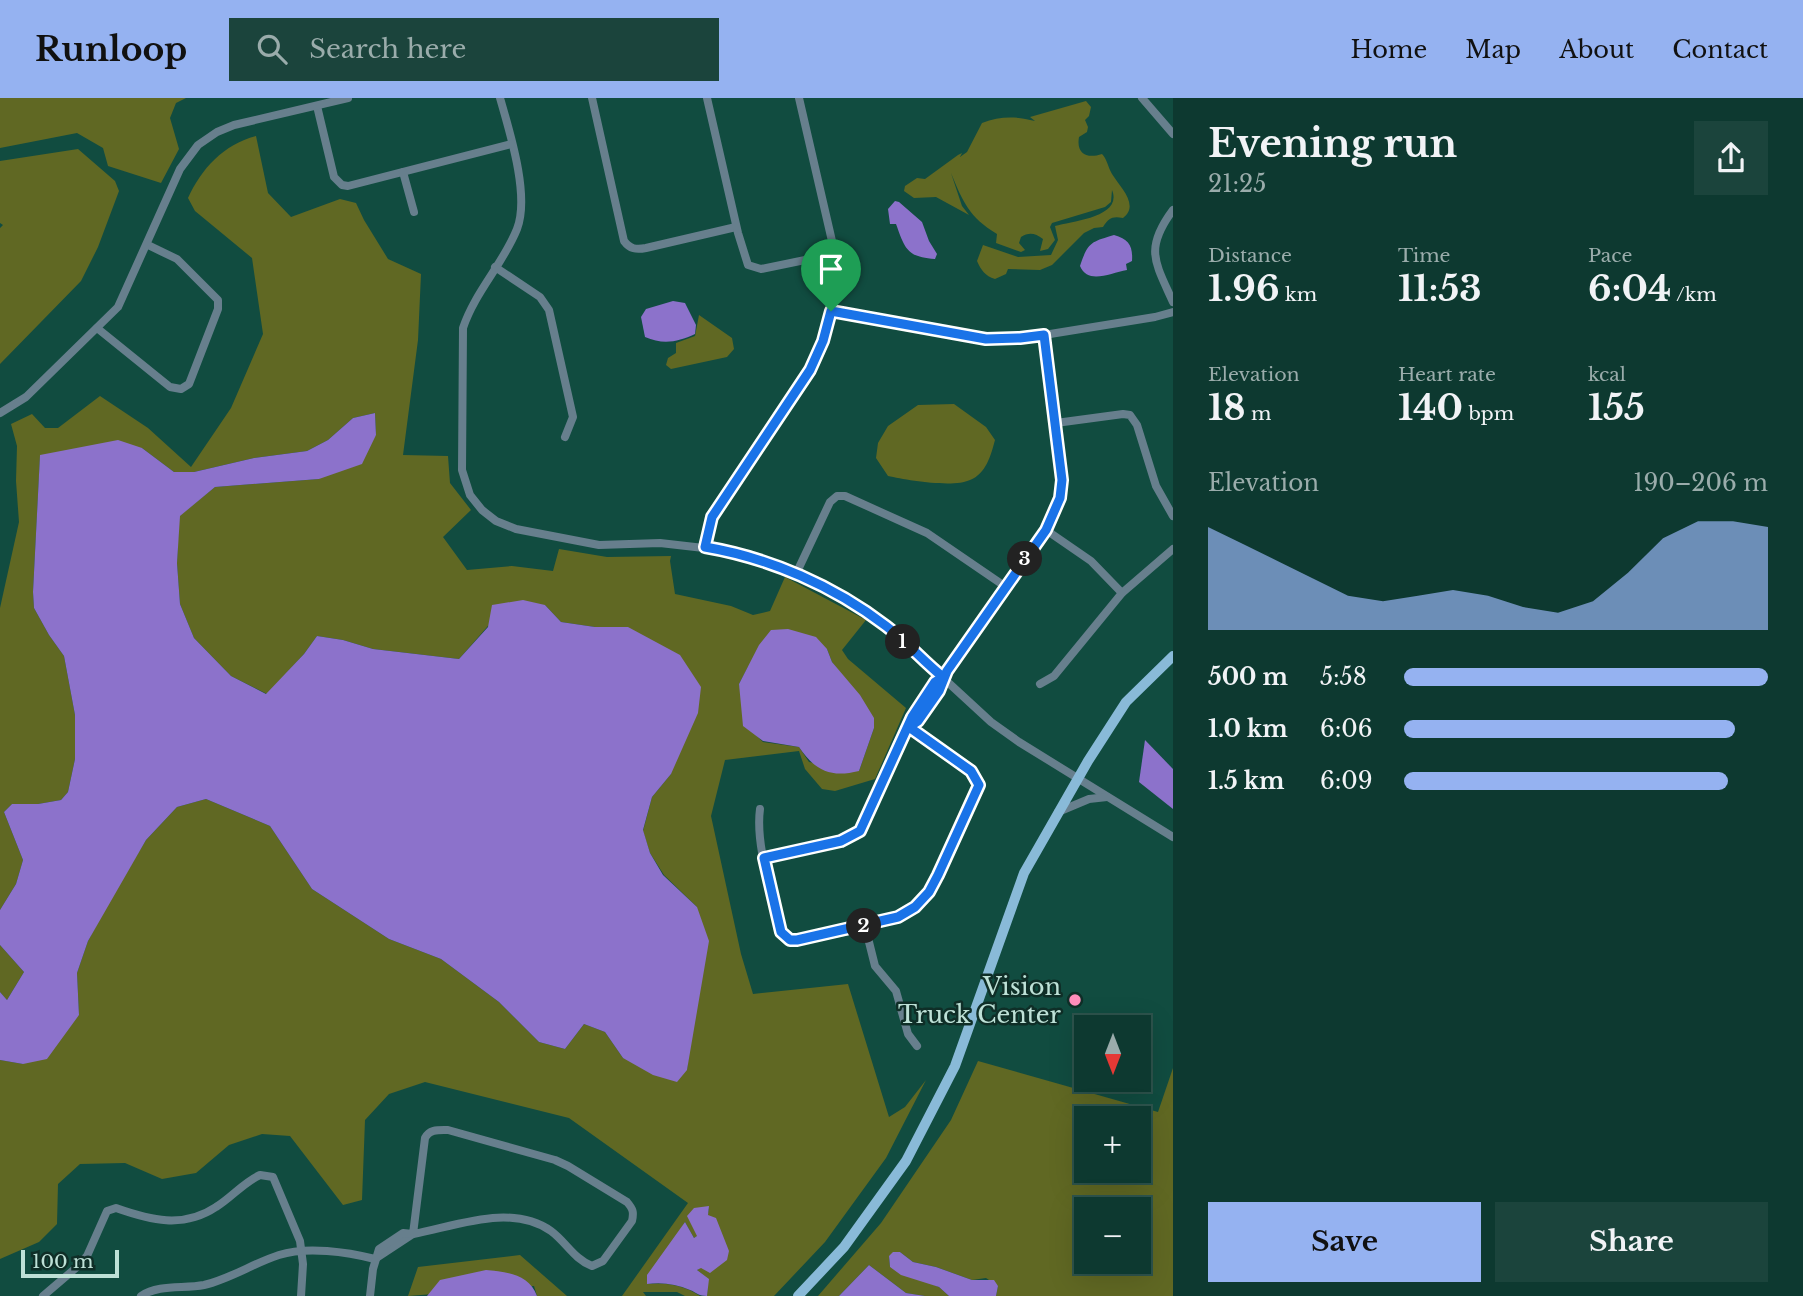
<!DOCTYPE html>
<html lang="en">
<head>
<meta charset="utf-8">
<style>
	body { margin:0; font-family:"Libre Baskerville",serif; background:#1b443c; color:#f1f3f6; height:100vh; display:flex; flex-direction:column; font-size:26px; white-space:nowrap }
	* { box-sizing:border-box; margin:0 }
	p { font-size:23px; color:#9aacab }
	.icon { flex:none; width:38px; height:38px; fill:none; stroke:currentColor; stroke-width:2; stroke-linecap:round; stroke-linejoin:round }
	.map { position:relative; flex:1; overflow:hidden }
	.details { display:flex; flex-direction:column; background:#0d3930; width:630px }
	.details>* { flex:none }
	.needle { width:46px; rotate:180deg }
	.tools { position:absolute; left:1074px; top:917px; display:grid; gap:14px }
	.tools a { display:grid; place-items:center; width:77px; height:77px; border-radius:0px; background:#0d3930; box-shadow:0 7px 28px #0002,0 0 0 2px #2d534c; font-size:35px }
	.scale { position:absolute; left:21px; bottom:18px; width:98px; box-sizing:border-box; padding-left:7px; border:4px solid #bee1d7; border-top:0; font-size:19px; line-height:24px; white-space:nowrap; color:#bee1d7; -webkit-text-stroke:5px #0f2e27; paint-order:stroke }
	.pin { position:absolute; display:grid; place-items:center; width:60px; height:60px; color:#fff; margin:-72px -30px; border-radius:50% 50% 50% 0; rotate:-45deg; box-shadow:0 0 7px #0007 }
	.pin .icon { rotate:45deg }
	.km { position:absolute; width:35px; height:35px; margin:-18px; border-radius:50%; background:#222; color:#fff; font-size:19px; line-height:35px; text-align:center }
	.round { display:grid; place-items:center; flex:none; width:74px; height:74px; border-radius:0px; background:#1b443c }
	.headline { display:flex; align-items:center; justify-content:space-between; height:119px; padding:0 35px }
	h1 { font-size:38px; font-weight:800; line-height:52px }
	.stats { display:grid; grid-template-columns:repeat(3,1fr); gap:10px; height:119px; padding:7px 35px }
	.stats div { display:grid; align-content:center }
	.stats b { font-size:35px; font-weight:800 }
	.stats small { font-size:19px; font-weight:400 }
	.stats p { font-size:19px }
	.chart { height:196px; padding:14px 35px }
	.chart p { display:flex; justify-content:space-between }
	.chart svg { width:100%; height:126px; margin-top:7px; fill:#95b2f1; opacity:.7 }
	.cta { display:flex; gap:14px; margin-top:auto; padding:14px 35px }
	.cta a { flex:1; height:80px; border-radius:0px; background:#95b2f1; color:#111; font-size:28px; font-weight:800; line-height:80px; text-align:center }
	.cta a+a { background:#1b443c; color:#f1f3f6 }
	ul { padding:0 35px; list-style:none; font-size:23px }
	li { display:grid; grid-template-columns:112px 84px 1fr; align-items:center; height:52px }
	li i { height:18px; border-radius:9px; background:#95b2f1 }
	header { display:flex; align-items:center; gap:42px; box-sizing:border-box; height:98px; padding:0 35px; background:#95b2f1; color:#111 }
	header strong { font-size:33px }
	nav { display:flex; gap:38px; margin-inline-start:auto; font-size:24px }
	.search { width:490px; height:63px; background:#1b443c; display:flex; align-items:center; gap:18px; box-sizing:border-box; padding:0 24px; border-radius:0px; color:#9aacab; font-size:26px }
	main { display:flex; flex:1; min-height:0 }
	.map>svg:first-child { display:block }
	.green { fill:#606823; fill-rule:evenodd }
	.water { fill:#8c72cb }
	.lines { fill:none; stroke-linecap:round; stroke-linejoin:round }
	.minor { stroke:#677f8d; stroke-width:8 }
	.major { stroke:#89bad8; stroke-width:10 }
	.route-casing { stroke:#fff; stroke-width:14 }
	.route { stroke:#1a73e8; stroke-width:9 }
	.poi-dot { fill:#ff8ebb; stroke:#0f2e27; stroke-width:2.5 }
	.labels { text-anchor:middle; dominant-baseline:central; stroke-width:5; stroke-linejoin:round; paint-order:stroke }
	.poi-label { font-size:24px; fill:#bee1d7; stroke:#0f2e27; text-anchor:end }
</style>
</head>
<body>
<header>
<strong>Runloop</strong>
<div class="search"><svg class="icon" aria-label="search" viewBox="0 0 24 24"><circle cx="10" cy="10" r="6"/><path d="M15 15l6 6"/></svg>Search here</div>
<nav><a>Home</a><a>Map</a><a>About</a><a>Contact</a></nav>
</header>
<main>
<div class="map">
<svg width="1173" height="1198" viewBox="0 0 1173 1198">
	<rect width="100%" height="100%" fill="#114c40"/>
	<!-- green -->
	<g class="green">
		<polygon points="0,0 186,0 176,5 170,20 179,51 161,85 108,68 103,50 77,35 0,50"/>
		<path d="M1086,3l5,6 -2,9 -4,4 3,7 -1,5 -8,5c-3,17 8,22 23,17 5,5 6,13 10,20 8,13 28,31 11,44 -11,-2 -14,0 -20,9l-9,1 -10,5 -32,32 -12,5 -32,-1 -2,5 -11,5c-10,-3 -14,-9 -18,-18l6,-16 35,12 33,-2 7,-15 -3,-14c18,-5 68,-9 57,-36l-1,12 -6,5 -53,16 -2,4 5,13 -7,9 -8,2 3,-12c-8,-6 -14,-7 -22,-2l-2,6 6,7 -4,2 -25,-9 1,-9c-28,-17 -34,-32 -46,-61l11,33 7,9 -33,-18 -22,1 -10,-7 1,-5 12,-8 8,1 33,-24 4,-2 -2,4 7,-5 15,-29c18,-7 34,-7 53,-2l-5,-4z"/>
		<path d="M256,38l12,57 23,24 49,-18 16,4 8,17 24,39 33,15 -3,66 -15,115 45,1 2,27 21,27 -28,27 24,33 45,-4 41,5 6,-22 48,8 64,-1 -1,5 5,33 56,12 22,9 17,-4 15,-34 81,43 -24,30 6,9 58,49 -31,71 -40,12 -13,-2 -17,-20 -6,-18 -74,9 -14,56 30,138 12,40 95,-10 41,133 16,-10 21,-27 -40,78 -61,84 -51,54h-67l1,-17 -11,-9 3,-2 9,-61 -11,29 -4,2 -9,-16 -38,62c19,-2 37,1 53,12h-15l-8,-4h-34l3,4h-24l66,-93 -119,-85 -144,-36 -36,12 -24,26 -3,80 -19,5 -53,-69 -28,-2 -33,11 -33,28 -34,6 -37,-16 -45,1 -22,20 -1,40 -18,18 -39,17v-199l23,4 56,-49 -2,-42 11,-32 22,-41 36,-60 31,-33 29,-8 64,27 42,63 77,50 52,20 58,43 40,40 26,7 19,-25 21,8 18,26 64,12 4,-35 6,-128 -33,-32 -14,-22 -7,-22 9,-34 19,-23 -43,-147h-33l-34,-5 -16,-17 -57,21 -29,33 -86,-10 -30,-9 -26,-4 -13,18 -37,40 -36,-18 -37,-38 -14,-34 -3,-41 2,-47 36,-29 104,-8 57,-44 -1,-22 -22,5 -25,22 -21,11 -53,7 -60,14h-20l-32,-24 -102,8 -7,136 1,16 15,27 15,21 11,59v44l-7,33 -7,8 -23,4h-26l-8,8 19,48 -7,24 -16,26v-302l19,-86 -3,-41 1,-35 -6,-22 21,-10 13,14h13l42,-32 48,32 43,39 40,-59 32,-74 -11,-76 -57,-47 -7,-13c14,-30 35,-53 68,-62zM827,551l5,13 12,16 30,50 -15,43 -50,-9 -10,-15 -36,-5 -12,-12 -12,-46 9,-17z"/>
		<polygon points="78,51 115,83 119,93 98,149 81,183 0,266 0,130 3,127 0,125 0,63"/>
		<polygon points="699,217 732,240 734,251 727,259 671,271 666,267 668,260 676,255 676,245 695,238"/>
		<path d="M954,306l32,23 9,13c-4,15 -9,34 -25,40 -17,8 -64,0 -82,-4l-12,-18 2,-15 10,-17 30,-21z"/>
		<polygon points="0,847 24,874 7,902 0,894"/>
		<path d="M978,963l180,51 15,-44v228h-177l2,-10 -12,-8 -14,2 -36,-13 -23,-5 -13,-10 -11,4 1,11 49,20 10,9h-24l-19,-3 -37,-28 -30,31h-21l63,-73 70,-103zM1087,1020h52v53h-52zM1087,1111h52v53h-52z"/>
		<polygon points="520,1157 567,1198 537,1198 534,1188 408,1198 418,1169"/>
	</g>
	<!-- water -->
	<g class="water">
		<path d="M895,103l4,1 23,20 7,19 8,13 -2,5c-28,-2 -30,-10 -39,-35h-6l-2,-15z"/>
		<path d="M1114,137c15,4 19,11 18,26l-6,3 1,6c-17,3 -39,15 -47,-4 8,-24 11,-24 34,-31z"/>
		<path d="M673,203l12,2 11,22 -1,9c-17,8 -32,11 -50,3l-4,-20 5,-8z"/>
		<polygon points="375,315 376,337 362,366 319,381 215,389 180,418 177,465 180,506 194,540 231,578 266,596 304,556 317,538 343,542 373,551 459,561 488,529 492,507 523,502 545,507 561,524 595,529 628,529 680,557 701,589 698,615 671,676 652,699 643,732 650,755 663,777 697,809 709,843 687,972 677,984 653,977 623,960 605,934 584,926 565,951 539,944 499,904 441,861 389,841 312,791 270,728 206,701 177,709 146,742 88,843 77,875 79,917 47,961 23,966 0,962 0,894 7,902 24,874 0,847 0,812 16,786 23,762 4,714 12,706 38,706 61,702 68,694 75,661 75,617 64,558 49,537 34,510 33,494 40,357 118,342 142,350 174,374 194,374 254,360 307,353 328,342 353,320"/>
		<path d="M788,531l28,8 11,12 5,13 28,33 14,23v10l-15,43c-28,7 -44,0 -60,-24l-36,-6 -20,-15 -4,-42 20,-39 12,-15z"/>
		<polygon points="1145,642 1173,671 1173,711 1139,684"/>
		<path d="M709,1108l-1,9 8,3 13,33 -2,9 -17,13 -9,-5 -4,2 12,9 -2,17c-8,0 -10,-3 -17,-6 -14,-6 -28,-8 -43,-6v-9l38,-53 9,16 3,-2 -10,-20 7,-8z"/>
		<polygon points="893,1154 900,1154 913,1164 936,1169 972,1182 994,1182 998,1188 996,1198 949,1198 939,1189 901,1177 890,1169 889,1158"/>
		<polygon points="869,1167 906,1195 925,1198 839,1198"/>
		<path d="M486,1172c20,2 43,4 51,26h-110l13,-16z"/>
	</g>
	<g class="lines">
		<!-- minor -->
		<g class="minor">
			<path d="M500,0c10,35 30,98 17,131 -14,35 -42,63 -54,99l-1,142 8,25 12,15 14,11 20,8 83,16 61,-2 70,8 41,12 25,11 61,32 32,22 102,94 28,20 154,95"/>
			<path d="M592,0l32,143c6,8 12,9 22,7l90,-21"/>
			<polyline points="707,0 738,135 748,167 761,171 834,156"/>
			<polyline points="1142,0 1173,36"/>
			<polyline points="317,8 334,79 342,87 348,88 511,46"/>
			<polyline points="403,74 414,114"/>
			<path d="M1173,112c-29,39 -18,52 0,92"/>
			<polyline points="495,169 540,199 549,212 573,319 565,339"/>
			<polyline points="831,213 998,242 1044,237 1155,219 1173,214"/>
			<polyline points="97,230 170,289 181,291 189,286 218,211 218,202 177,161 148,147"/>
			<polyline points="0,315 26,299 118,209 180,71 198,47 217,34 234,27 348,0"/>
			<polyline points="1056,325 1123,316 1130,317 1137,327 1156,388 1173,418"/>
			<polyline points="1046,432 1091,463 1122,495"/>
			<polyline points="705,449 712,419 810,272 823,243 831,213 834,175 832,143 799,0"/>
			<polyline points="796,476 830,404 837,398 845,398 927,435 1006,489"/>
			<polyline points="1040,586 1054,578 1122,495 1173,451"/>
			<polyline points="909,629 918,623 939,593 947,573 1046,432 1060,400 1062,363 1044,237"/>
			<path d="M760,711c-5,37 13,86 21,123 5,6 8,8 16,9 31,-7 84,-13 111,-28 29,-17 55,-89 70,-121l1,-7 -8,-14 -62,-44"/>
			<polyline points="1058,714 1089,701 1107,699"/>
			<polyline points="764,760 840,743 860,733 912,619 935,584 943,579"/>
			<polyline points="865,828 875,868 896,893 908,936 917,948"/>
			<polyline points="375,1161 413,1136"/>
			<path d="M43,1198l34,-29 10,-11 20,-45 9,-3c34,12 67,21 100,-1 15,-9 28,-25 44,-32l13,2 27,64 3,23 -2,32"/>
			<path d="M141,1198c18,-12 42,-7 63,-11 26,-6 50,-22 75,-30 28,-9 68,-3 96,4"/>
			<path d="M370,1198l3,-27 6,-20 24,-16 10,1c43,-8 98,-31 138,-3 15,11 23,28 41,35l11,-5 29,-40c2,-9 1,-12 -5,-19l-59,-36 -13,-6 -107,-30c-10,0 -18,-1 -23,8l-12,96"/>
		</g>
		<!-- major -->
		<polyline class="major" points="798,1198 844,1149 906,1063 955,968 1024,775 1088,663 1126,604 1173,558"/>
	</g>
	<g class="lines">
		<!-- route casing -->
		<g class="route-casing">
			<path id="route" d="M831,213l-8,30 -13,29 -98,147 -7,30c65,11 129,39 181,79 20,15 37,35 57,51l-8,5 -23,35 -52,114 -19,10 -77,17 17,74 9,8h7l101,-23 17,-10 14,-15 9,-17 41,-90 -8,-14 -62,-44 9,-6 21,-30 8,-20 99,-141 14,-32 2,-18 -18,-145 -24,3 -34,1 -155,-28"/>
		</g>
		<!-- route -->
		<use href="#route" class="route"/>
	</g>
	<!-- markers -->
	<circle class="poi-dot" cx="1075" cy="902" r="7"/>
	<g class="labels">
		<!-- poi labels -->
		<g class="poi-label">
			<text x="1061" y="888">Vision<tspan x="1061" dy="28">Truck Center</tspan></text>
		</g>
	</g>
</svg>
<div class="tools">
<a><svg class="needle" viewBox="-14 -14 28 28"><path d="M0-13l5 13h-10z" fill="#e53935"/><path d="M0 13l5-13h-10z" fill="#9aacab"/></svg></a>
<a>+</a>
<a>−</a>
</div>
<div class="scale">100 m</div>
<div class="pin" style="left:831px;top:213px;background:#1e9e55"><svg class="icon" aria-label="arrive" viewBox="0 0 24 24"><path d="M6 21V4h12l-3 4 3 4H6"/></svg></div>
<b class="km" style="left:903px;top:544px">1</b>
<b class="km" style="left:864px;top:828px">2</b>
<b class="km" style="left:1025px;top:461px">3</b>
</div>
<section class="details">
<div class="headline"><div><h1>Evening run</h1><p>21:25</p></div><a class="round"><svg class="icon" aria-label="share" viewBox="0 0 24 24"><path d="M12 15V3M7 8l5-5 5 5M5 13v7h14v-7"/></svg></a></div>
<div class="stats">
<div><p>Distance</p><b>1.96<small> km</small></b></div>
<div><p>Time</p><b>11:53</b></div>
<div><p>Pace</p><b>6:04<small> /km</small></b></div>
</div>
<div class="stats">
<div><p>Elevation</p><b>18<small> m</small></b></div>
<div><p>Heart rate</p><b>140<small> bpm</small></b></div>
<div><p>kcal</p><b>155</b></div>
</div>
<div class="chart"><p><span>Elevation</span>190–206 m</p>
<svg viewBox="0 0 160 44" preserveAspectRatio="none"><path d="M0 44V8L10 14L20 20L30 26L40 32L50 34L60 32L70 30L80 32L90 36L100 38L110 34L120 24L130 12L140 6L150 6L160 8V44z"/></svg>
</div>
<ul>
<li><b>500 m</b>5:58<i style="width:100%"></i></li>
<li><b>1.0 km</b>6:06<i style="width:91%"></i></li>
<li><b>1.5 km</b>6:09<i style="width:89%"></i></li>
</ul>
<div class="cta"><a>Save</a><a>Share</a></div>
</section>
</main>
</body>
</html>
